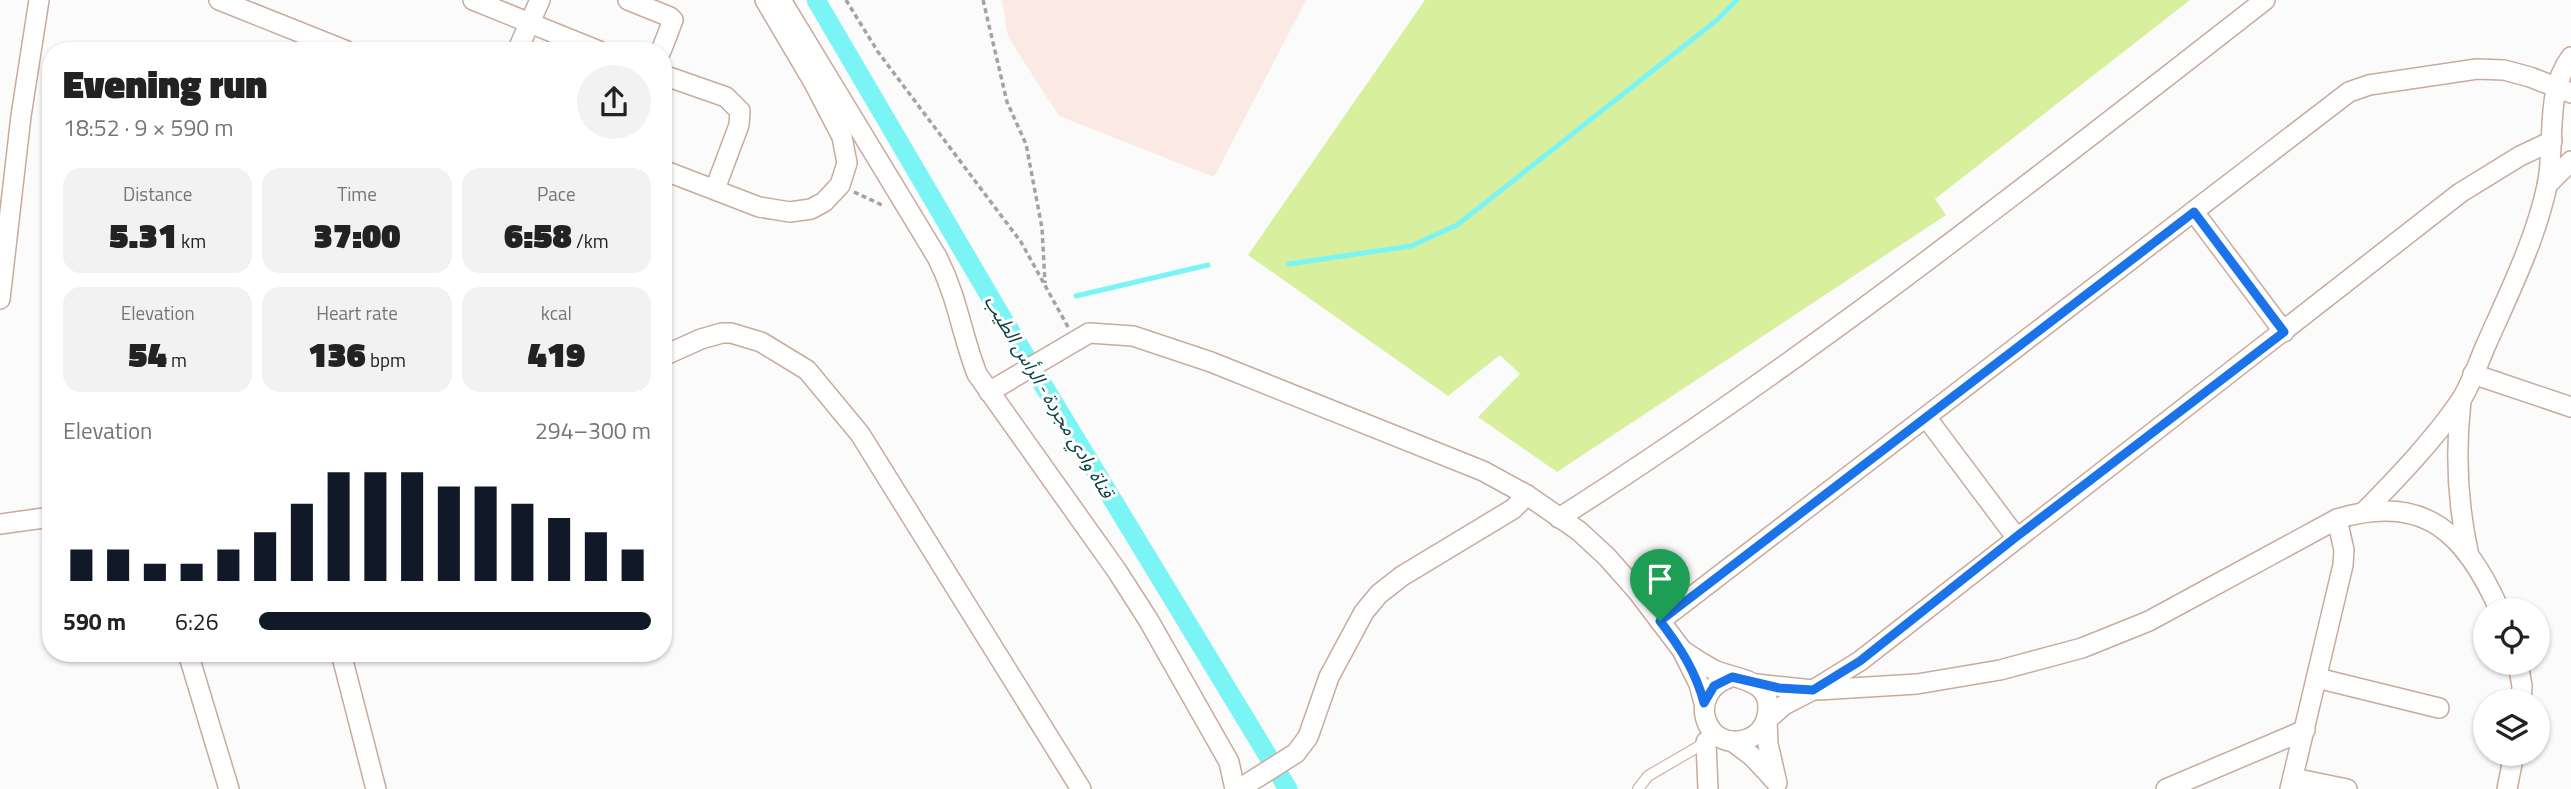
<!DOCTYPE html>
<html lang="en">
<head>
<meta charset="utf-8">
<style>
	body { margin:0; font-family:"Titillium Web","Noto Sans Arabic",sans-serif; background:#f2f2f2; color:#222; height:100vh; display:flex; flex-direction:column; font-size:26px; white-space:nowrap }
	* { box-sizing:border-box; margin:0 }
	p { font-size:23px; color:#767676 }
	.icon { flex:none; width:38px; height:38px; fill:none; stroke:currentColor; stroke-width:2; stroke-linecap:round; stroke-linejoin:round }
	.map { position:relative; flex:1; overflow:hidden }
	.sheet { position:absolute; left:42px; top:42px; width:630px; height:620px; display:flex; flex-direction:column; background:#fff; border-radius:28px; box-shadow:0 2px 5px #0004 }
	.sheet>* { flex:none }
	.tools { position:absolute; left:2473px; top:598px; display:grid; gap:14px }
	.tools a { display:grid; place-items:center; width:77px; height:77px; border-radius:50%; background:#fff; box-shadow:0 2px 5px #0004; font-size:35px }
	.pin { position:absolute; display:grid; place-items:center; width:60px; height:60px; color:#fff; margin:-72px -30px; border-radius:50% 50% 50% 0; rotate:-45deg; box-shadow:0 0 7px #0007 }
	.pin .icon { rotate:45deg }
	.round { display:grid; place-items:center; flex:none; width:74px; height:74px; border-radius:37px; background:#f2f2f2 }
	.overview { display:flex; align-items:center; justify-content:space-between; height:119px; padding:0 21px }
	h1 { font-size:38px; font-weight:800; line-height:52px }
	.stats { display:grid; grid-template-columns:repeat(3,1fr); gap:10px; height:119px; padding:7px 21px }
	.stats div { display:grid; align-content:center; border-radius:18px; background:#f2f2f2; text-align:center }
	.stats b { font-size:35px; font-weight:800 }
	.stats small { font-size:19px; font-weight:400 }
	.stats p { font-size:19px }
	.chart { height:196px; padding:14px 21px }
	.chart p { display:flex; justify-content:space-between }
	.chart svg { width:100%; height:126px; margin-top:7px; stroke:#111827; stroke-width:6 }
	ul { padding:0 21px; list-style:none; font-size:23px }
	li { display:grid; grid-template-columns:112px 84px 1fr; align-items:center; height:52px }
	li i { height:18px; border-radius:9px; background:#111827 }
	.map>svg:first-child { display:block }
	.built { fill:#fbeae4 }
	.green { fill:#d8ef9d }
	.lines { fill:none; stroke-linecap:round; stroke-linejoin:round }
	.stream { stroke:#7bf4f6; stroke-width:5 }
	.canal { stroke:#7bf4f6; stroke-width:19 }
	.service-casing { stroke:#c9aa9d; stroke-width:12 }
	.minor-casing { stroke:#c9aa9d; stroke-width:22 }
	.path { stroke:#a7a2a0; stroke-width:3.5; stroke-dasharray:5 3.5; stroke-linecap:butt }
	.service { stroke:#fff; stroke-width:10 }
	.minor { stroke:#fff; stroke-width:19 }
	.route-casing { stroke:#fff; stroke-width:14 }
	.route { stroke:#1a73e8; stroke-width:9 }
	.labels { text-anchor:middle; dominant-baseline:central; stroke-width:6; stroke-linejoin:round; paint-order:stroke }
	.water-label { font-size:19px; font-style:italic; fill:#0b4545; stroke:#fff }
</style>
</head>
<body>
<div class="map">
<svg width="2571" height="789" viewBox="0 0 2571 789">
	<rect width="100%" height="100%" fill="#fbfbfb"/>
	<!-- built -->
	<polygon class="built" points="1002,0 1306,0 1214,177 1059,116 1008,37"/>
	<!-- green -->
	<polygon class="green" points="1425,0 2190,0 1935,199 1946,215 1557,472 1478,417 1520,374 1500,355 1448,396 1248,255"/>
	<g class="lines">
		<!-- stream -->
		<g class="stream">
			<polyline points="1289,264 1411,246 1457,225 1717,20 1737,0"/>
			<polyline points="1076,296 1208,265"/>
		</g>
		<!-- canal -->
		<polyline class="canal" points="816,0 1003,319 1288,789"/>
		<!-- service casing -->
		<g class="service-casing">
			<polyline id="service" points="1638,789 1648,776 1708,741"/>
		</g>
		<!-- minor casing -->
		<g class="minor-casing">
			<g id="minor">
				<polyline points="219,0 347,51"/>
				<polyline points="473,0 599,51"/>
				<polyline points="628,0 670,17 673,20 661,51"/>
				<path d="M781,0l156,257c21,41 24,76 40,117l140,197 32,50 80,141 6,27"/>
				<polyline points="517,51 540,0"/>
				<polyline points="663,75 726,97 740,111 739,125 715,189"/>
				<polyline points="663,170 759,207 790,212 811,209 824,202 840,185 847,163 842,137 814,83 765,0"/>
				<polyline points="2547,185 2571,161"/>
				<polyline points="2194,212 2284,332"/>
				<polyline points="0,299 21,116 39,0"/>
				<polyline points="663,356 701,339 722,333 731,333 761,342 807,370 860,434 1081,789"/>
				<polyline points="2473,374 2571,407"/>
				<polyline points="989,392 1089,333 1133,336 1211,362 1483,471 1527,495 1579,531 1607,557 1638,592 1682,650"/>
				<path d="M2461,401c-6,52 -4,99 7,150"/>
				<polyline points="1926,417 2016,537"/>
				<path d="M2365,511c33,-34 67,-69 94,-108 12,-17 19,-40 27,-58 23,-52 49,-104 61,-159 9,-43 -3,-93 24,-129"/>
				<path d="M1559,518c247,-157 476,-339 706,-518"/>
				<polyline points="0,524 51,517"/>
				<polyline points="1660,621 2349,92 2369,85 2477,69 2504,70 2530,77 2571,93"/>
				<polyline points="188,653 229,789"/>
				<polyline points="341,653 376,789"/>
				<polyline points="2518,663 2522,686 2521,702"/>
				<polyline points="2317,678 2439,708"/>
				<polyline points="1813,690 1860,661 2460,193 2520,156 2552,141"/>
				<path d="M1818,690l99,-6 83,-14 82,-22 67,-27 188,-102c89,-27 129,16 163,92"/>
				<path d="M1704,703l-5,-19 -17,-34c10,7 21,14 32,20 23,10 61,9 53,46 -2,11 -10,20 -20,23 -42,15 -63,-48 -15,-62"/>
				<polyline points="1732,741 1753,757 1777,783 1768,744 1767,720 1784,705 1813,690 1756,684"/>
				<polyline points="1706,742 1708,789"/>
				<polyline points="2293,778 2347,789"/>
				<polyline points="1239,789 1296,753 1308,737 1329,677 1364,612 1379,594 1402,576 1513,509 1527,495"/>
				<polyline points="2166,789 2305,730"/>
				<polyline points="2290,789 2343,565 2344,550 2337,519"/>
				<polyline points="2507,789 2514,754"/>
			</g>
		</g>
		<!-- path -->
		<g class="path">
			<polyline points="846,0 878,52 1021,242 1068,327"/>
			<polyline points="983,0 1007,102 1026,144 1042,228 1045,283"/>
			<polyline points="854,192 882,205"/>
		</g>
		<!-- service -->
		<use href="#service" class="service"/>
		<!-- minor -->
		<use href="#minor" class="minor"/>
	</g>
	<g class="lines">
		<!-- route casing -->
		<g class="route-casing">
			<path id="route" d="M2194,212l90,120 -268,205 -156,124 -47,29 -34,-2 -47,-11 -18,9 -10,17c-8,-31 -24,-56 -44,-82z"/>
		</g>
		<!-- route -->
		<use href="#route" class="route"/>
	</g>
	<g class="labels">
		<!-- water labels -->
		<g class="water-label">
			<text transform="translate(1050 396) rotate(59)">قناة وادي مجردة - الرأس الطيب</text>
		</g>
	</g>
</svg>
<div class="tools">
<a><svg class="icon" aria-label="locate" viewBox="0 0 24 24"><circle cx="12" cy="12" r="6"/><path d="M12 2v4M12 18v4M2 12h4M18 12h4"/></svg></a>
<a><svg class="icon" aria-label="layers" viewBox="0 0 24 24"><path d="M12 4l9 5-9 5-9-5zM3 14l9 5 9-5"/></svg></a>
</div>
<div class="pin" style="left:1660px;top:621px;background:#1e9e55"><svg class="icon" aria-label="arrive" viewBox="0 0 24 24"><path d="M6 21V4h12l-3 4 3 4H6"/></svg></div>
<section class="sheet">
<div class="overview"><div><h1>Evening run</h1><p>18:52 · 9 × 590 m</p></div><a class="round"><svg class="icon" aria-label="share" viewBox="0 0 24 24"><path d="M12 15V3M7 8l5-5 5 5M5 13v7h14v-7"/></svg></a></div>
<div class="stats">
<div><p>Distance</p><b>5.31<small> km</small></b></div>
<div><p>Time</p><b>37:00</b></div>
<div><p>Pace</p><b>6:58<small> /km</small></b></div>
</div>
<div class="stats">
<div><p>Elevation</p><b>54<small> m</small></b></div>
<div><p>Heart rate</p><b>136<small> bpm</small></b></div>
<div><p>kcal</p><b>419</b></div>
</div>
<div class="chart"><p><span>Elevation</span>294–300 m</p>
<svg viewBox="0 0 160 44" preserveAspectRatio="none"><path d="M5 44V33M15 44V33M25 44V38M35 44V38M45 44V33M55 44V27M65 44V17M75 44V6M85 44V6M95 44V6M105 44V11M115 44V11M125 44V17M135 44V22M145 44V27M155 44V33"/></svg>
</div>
<ul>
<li><b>590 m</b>6:26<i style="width:100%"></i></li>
</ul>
</section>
</div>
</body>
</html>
